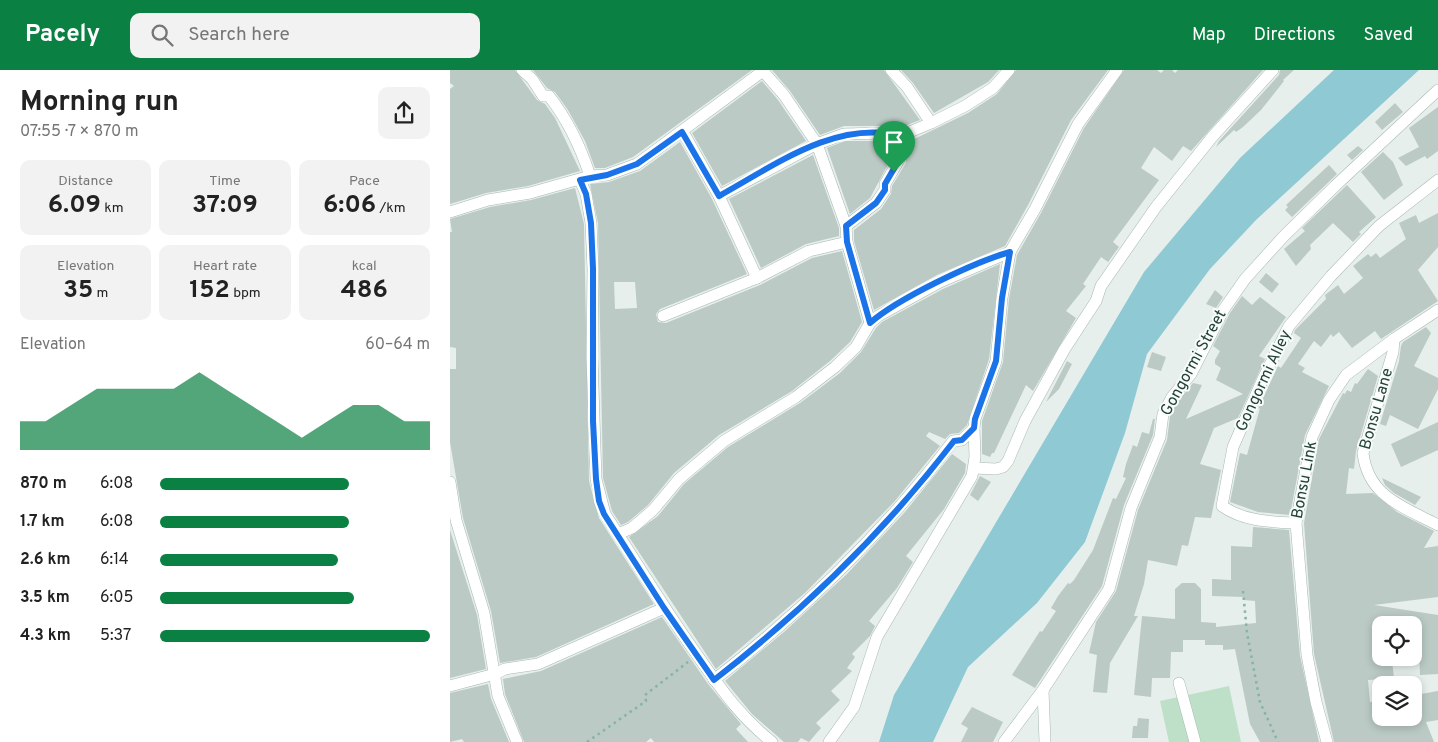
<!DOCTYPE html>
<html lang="en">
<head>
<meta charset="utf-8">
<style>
	body { margin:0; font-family:Overpass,sans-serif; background:#f2f2f2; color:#222; height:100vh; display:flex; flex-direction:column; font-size:19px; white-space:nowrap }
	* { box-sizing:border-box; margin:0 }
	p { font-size:16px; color:#767676 }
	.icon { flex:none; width:28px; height:28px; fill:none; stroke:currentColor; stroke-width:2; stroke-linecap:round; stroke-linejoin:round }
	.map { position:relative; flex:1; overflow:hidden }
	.sheet { display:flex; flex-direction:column; background:#fff; width:450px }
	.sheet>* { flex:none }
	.buttons { position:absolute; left:922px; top:546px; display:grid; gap:10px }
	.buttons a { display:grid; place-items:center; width:50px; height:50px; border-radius:10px; background:#fff; box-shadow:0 2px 8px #0003; font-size:25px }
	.pin { position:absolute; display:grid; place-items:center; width:42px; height:42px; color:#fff; margin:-51px -21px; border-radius:50% 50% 50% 0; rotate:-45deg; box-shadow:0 0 5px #0007 }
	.pin .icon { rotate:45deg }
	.round { display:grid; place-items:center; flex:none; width:52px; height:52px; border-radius:10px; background:#f2f2f2 }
	.overview { display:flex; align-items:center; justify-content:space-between; height:85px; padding:0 20px }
	h1 { font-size:28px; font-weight:700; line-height:38px }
	.metrics { display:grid; grid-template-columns:repeat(3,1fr); gap:8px; height:85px; padding:5px 20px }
	.metrics div { display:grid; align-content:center; border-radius:10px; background:#f2f2f2; text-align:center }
	.metrics b { font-size:25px; font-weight:700 }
	.metrics small { font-size:14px; font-weight:400 }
	.metrics p { font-size:14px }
	.chart { height:140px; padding:10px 20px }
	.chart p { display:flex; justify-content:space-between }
	.chart svg { width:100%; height:90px; margin-top:5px; fill:#0b8043; opacity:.7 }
	ul { padding:0 20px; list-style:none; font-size:16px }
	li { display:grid; grid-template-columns:80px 60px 1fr; align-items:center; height:38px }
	li i { height:12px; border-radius:6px; background:#0b8043 }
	header { display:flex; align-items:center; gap:30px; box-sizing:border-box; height:70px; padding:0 25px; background:#0b8043; color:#fff }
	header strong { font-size:24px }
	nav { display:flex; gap:28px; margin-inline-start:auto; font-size:18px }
	.search { width:350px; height:45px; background:#f2f2f2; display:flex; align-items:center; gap:12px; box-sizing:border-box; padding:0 18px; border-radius:10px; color:#767676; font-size:19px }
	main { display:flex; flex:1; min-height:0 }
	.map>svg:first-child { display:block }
	.green { fill:#bfe0c8 }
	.water { fill:#8ec9d4 }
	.building { fill:#bbcac4; fill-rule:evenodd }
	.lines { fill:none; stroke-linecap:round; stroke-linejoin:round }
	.street-casing { stroke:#a8b8b2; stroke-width:12 }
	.path { stroke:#86b3a5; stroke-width:2.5; stroke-dasharray:2.5 4; stroke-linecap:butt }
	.street { stroke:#fff; stroke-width:11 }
	.route-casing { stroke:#fff; stroke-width:10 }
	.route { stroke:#1a73e8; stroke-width:6 }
	.labels { text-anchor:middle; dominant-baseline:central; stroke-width:4; stroke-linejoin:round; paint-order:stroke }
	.street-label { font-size:16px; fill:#24423a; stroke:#f7fbf9 }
</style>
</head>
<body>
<header>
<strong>Pacely</strong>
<div class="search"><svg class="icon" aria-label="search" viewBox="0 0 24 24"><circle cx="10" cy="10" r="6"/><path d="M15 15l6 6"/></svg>Search here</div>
<nav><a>Map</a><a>Directions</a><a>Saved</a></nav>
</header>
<main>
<section class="sheet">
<div class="overview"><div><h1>Morning run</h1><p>07:55 · 7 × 870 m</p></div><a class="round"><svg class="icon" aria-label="share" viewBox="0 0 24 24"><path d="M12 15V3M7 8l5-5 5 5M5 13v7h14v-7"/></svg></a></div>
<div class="metrics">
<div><p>Distance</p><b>6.09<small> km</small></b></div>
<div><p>Time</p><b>37:09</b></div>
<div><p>Pace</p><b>6:06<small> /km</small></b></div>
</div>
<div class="metrics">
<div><p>Elevation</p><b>35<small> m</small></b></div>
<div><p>Heart rate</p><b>152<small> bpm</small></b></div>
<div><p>kcal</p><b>486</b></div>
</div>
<div class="chart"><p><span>Elevation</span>60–64 m</p>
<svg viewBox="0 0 160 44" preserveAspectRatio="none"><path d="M0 44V30L10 30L20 22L30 14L40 14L50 14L60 14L70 6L80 14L90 22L100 30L110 38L120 30L130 22L140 22L150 30L160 30V44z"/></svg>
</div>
<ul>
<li><b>870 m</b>6:08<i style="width:70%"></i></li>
<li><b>1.7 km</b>6:08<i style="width:70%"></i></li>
<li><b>2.6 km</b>6:14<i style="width:66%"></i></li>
<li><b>3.5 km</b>6:05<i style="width:72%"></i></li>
<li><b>4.3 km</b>5:37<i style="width:100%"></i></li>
</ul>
</section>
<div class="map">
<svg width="988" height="672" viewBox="0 0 988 672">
	<rect width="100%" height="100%" fill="#e6efeb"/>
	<!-- green -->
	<polygon class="green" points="779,616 791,672 719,672 710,631"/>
	<!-- water -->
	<polygon class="water" points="884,0 969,0 806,150 760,199 697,284 675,363 635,472 587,533 518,597 483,672 429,672 444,625 694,202 790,88"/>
	<!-- building -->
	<g class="building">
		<polygon points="0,0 65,0 87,30 95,34 105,48 130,101 78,116 36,123 0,134 0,19 4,16 0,13"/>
		<polygon points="83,0 302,0 183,87 155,98 145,98 135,71 118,40 105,22 97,18"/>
		<polygon points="322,0 434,0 470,50 449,58 438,56 394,56 370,65 340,21"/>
		<polygon points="451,0 549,0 538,12 484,43 463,13"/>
		<polygon points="566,0 658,0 621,50 578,135 555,176 487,205 424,240 404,171 404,160 431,139 441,124 442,116 456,93 454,74 518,43 547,24"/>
		<polygon points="674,0 707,0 711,3 714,0 722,0 725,3 728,0 813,0 741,81 733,76 722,91 704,77 691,98 709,110 663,172 669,177 658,192 651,187 633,214 636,216 616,241 626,248 583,321 576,315 544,383 542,383 540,387 532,384 532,351 553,292 559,229 567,185 591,143 634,58"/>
		<polygon points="830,0 844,0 833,10 834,11 811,40 793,57 786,62 784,60 766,77 769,71 829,5"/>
		<polygon points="312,11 328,30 356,71 272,116 242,63"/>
		<polygon points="945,33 953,42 932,60 925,52"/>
		<polygon points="988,37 988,81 977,89 975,86 956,96 948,88 969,77 959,58"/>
		<polygon points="395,71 439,71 441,89 420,128 400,144 377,78"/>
		<path d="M230,72l32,57 35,75 -87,35 -4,5 2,8 8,1 94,-38 52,-27 30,-7 20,71 -12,20 -20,19 -38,30 -73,44 -45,38 -26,32 -20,17 -7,3 -9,-14 -9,-33 -5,-255 -8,-39 19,-2 31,-11zM164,212h21l2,26 -22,1z"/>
		<polygon points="908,76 913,80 902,90 897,85"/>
		<polygon points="933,82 943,92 953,115 934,130 911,102"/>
		<polygon points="363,85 389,158 389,166 356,174 311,198 279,129"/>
		<polygon points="879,95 887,104 842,147 835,140 838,137 836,135"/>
		<polygon points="897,115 926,147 909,162 911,164 903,172 883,153 860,175 861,179 846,196 834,179 855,161 852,158"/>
		<polygon points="125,118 134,154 139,411 149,448 204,534 86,587 50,593 41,541 13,448 0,372 0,299 6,299 6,278 0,277 0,162 2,162 0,149 40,137 81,130"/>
		<polygon points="988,143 988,177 968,200 988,231 931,269 925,261 902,278 889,262 883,267 881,264 871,277 864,271 848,294 855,298 852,302 879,316 855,365 840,445 808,442 780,432 790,383 797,385 810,338 808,339 828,296 831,298 851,268 844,263 845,260 876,229 875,225 888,215 894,224 913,208 903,196 918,184 921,187 926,183 930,188 956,169 949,153 966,145 969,153"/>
		<polygon points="550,194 539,289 517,355 509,363 500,364 495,369 479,362 476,366 490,376 444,432 356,522 266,599 179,467 208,446 234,414 278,377 350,333 390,303 411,282 426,258 432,252 493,219"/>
		<polygon points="816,203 829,214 822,223 809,212"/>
		<polygon points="765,220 773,227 766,238 756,234"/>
		<polygon points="792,226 802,235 810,227 836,247 809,286 815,289 788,348 764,358 750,394 771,400 761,448 745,447 738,476 732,475 727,496 698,490 694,514 684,546 688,546 660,593 657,623 643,622 647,585 639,583 646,552 666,521 688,440 717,370 720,346 728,331 743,313 752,315 736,349 793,324 766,310 771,298 765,294 765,290 770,281 763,276 780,243"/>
		<polygon points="976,257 981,263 964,296 988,308 988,319 968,359 940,345 936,356 930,354 949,291 951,276 953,272"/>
		<polygon points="702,282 716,287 711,301 697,297"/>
		<polygon points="617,291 622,294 609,319 596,332"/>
		<polygon points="918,299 928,306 906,381 904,399 899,398 896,424 923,423 947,442 984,461 974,478 988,476 988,527 924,535 988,545 988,604 970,605 968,559 965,559 965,555 931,555 931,592 942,591 944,608 918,610 920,632 931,630 931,648 965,648 965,623 968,628 971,628 971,624 988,621 988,650 976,652 984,672 884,672 864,584 854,453 869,369 893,323 895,324 897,320 901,322 905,313 907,314"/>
		<polygon points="703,349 705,349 703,365 674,435 652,516 585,618 562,605 590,561 592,562 606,541 601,538 608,526 618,513 620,514 624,510 643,480 663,428 666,429 676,408 673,407 676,394 683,375 687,377 692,362 699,364"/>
		<polygon points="988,352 988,380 951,397 941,374"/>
		<polygon points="502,384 516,394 515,403 494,439 456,486 463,492 447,518 419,551 425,556 420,566 402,584 405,587 397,598 402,601 381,621 390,630 366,653 371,658 359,672 351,668 348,672 334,672 302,644 275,611 334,562 397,504 455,442"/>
		<polygon points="530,406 541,412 528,431 520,425"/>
		<polygon points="932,408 971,427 965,435 944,423 935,415"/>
		<polygon points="803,457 839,460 850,586 869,672 810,672 800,654 785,579 773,580 773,575 755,575 755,570 733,570 733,582 721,582 720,608 702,608 701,627 684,625 692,546 725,549 725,519 732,513 745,513 751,519 751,552 766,553 766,557 806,553 805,531 794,530 794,527 762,526 762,509 781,510 781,476 802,477"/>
		<polygon points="0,460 27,545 36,599 0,608"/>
		<polygon points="212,547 258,614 291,654 286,659 298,672 204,672 201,668 196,672 74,672 55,624 53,609 91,601"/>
		<polygon points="38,614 41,629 59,672 14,672 12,669 0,672 0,623"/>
		<polygon points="522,637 553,652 543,672 511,672 518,658 511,654"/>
		<polygon points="688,648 699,649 698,668 682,668 683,656 687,656"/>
	</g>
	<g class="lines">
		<!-- street casing -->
		<g class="street-casing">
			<g id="street">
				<path d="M72,0l10,9 11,17h6c18,23 32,52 41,80"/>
				<polyline points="312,0 334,25 367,74 396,156 397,172 420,253"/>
				<polyline points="441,0 457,17 481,53"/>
				<polyline points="233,62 269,126 307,208"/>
				<path d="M130,110l6,14 5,29 2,46 -1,88 4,122 9,35c30,46 58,93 90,138 24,34 43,63 77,90"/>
				<polyline points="269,126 367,74 394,64 438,63 450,66 481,53 515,36 543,18 559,0"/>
				<polyline points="0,142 38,130 80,123 140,106 157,105 187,94 313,1"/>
				<polyline points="396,156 426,133 435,120 435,114 449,90 446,72 450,66"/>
				<polyline points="213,246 307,208 359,181 397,172"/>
				<path d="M944,269l-1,13 -30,101c5,44 41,54 75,72"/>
				<polyline points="524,398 546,399 553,397 558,391 575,351 614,280 646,231 651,216 706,137 763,66 823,0"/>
				<polyline points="0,412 6,450 34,543 48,626 67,672"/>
				<path d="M846,453c-26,-1 -53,-2 -74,-17l11,-59 29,-66 27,-55 42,-50 48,-50 59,-46"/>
				<polyline points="168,464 182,458 203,440 229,409 274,371 346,327 385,297 406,277 420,253 428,246 490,212 560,182"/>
				<path d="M264,610c89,-69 171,-149 239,-239l9,-1 12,-12 1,-9 21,-58 6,-63 8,-46 25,-43 43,-85 39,-54"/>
				<polyline points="729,613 745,672"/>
				<polyline points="0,616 45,604 55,599 88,594 214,538"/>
				<polyline points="593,620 595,672"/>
				<polyline points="379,672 404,637 427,567 522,406 525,387 524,358"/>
				<polyline points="554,672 593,620 659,519 681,438 710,367 713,344 722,327 741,304 774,239 795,209 833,167 885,116 988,20"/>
				<polyline points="877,672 866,632 857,585 846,453 862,367 879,330 896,305 944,269 988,240"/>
			</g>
		</g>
		<!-- path -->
		<g class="path">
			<polyline points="793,521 797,563 810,632 828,672"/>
			<polyline points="137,672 196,631 195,625 238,592"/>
		</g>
		<!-- street -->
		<use href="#street" class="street"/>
	</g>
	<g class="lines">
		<!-- route casing -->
		<g class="route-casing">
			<path id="route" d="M232,62l37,64c53,-29 117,-77 181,-60l-4,6 3,18 -14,24v6l-9,13 -30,23 1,16 23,81c27,-24 104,-61 140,-71l-8,46 -6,63 -21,58 -1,9 -12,12 -8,1c-69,90 -151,170 -240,239l-50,-72 -60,-94 -5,-13 -3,-22 -3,-58v-152l-2,-46 -5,-29 -6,-14 27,-5 30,-11z"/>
		</g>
		<!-- route -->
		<use href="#route" class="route"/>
	</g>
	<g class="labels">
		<!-- street labels -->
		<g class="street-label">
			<text transform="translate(744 293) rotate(-61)">Gongormi Street</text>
			<text transform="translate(814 311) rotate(-65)">Gongormi Alley</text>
			<text transform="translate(927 339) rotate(-74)">Bonsu Lane</text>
			<text transform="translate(855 410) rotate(-79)">Bonsu Link</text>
		</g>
	</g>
</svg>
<div class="buttons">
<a><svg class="icon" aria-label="locate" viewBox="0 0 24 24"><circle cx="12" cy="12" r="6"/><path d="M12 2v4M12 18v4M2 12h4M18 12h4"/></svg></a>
<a><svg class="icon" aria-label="layers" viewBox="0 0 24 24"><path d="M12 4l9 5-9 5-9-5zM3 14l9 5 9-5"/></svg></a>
</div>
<div class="pin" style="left:444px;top:102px;background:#1e9e55"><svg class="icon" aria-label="arrive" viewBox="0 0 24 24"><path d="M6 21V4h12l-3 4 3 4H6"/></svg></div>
</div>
</main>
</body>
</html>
